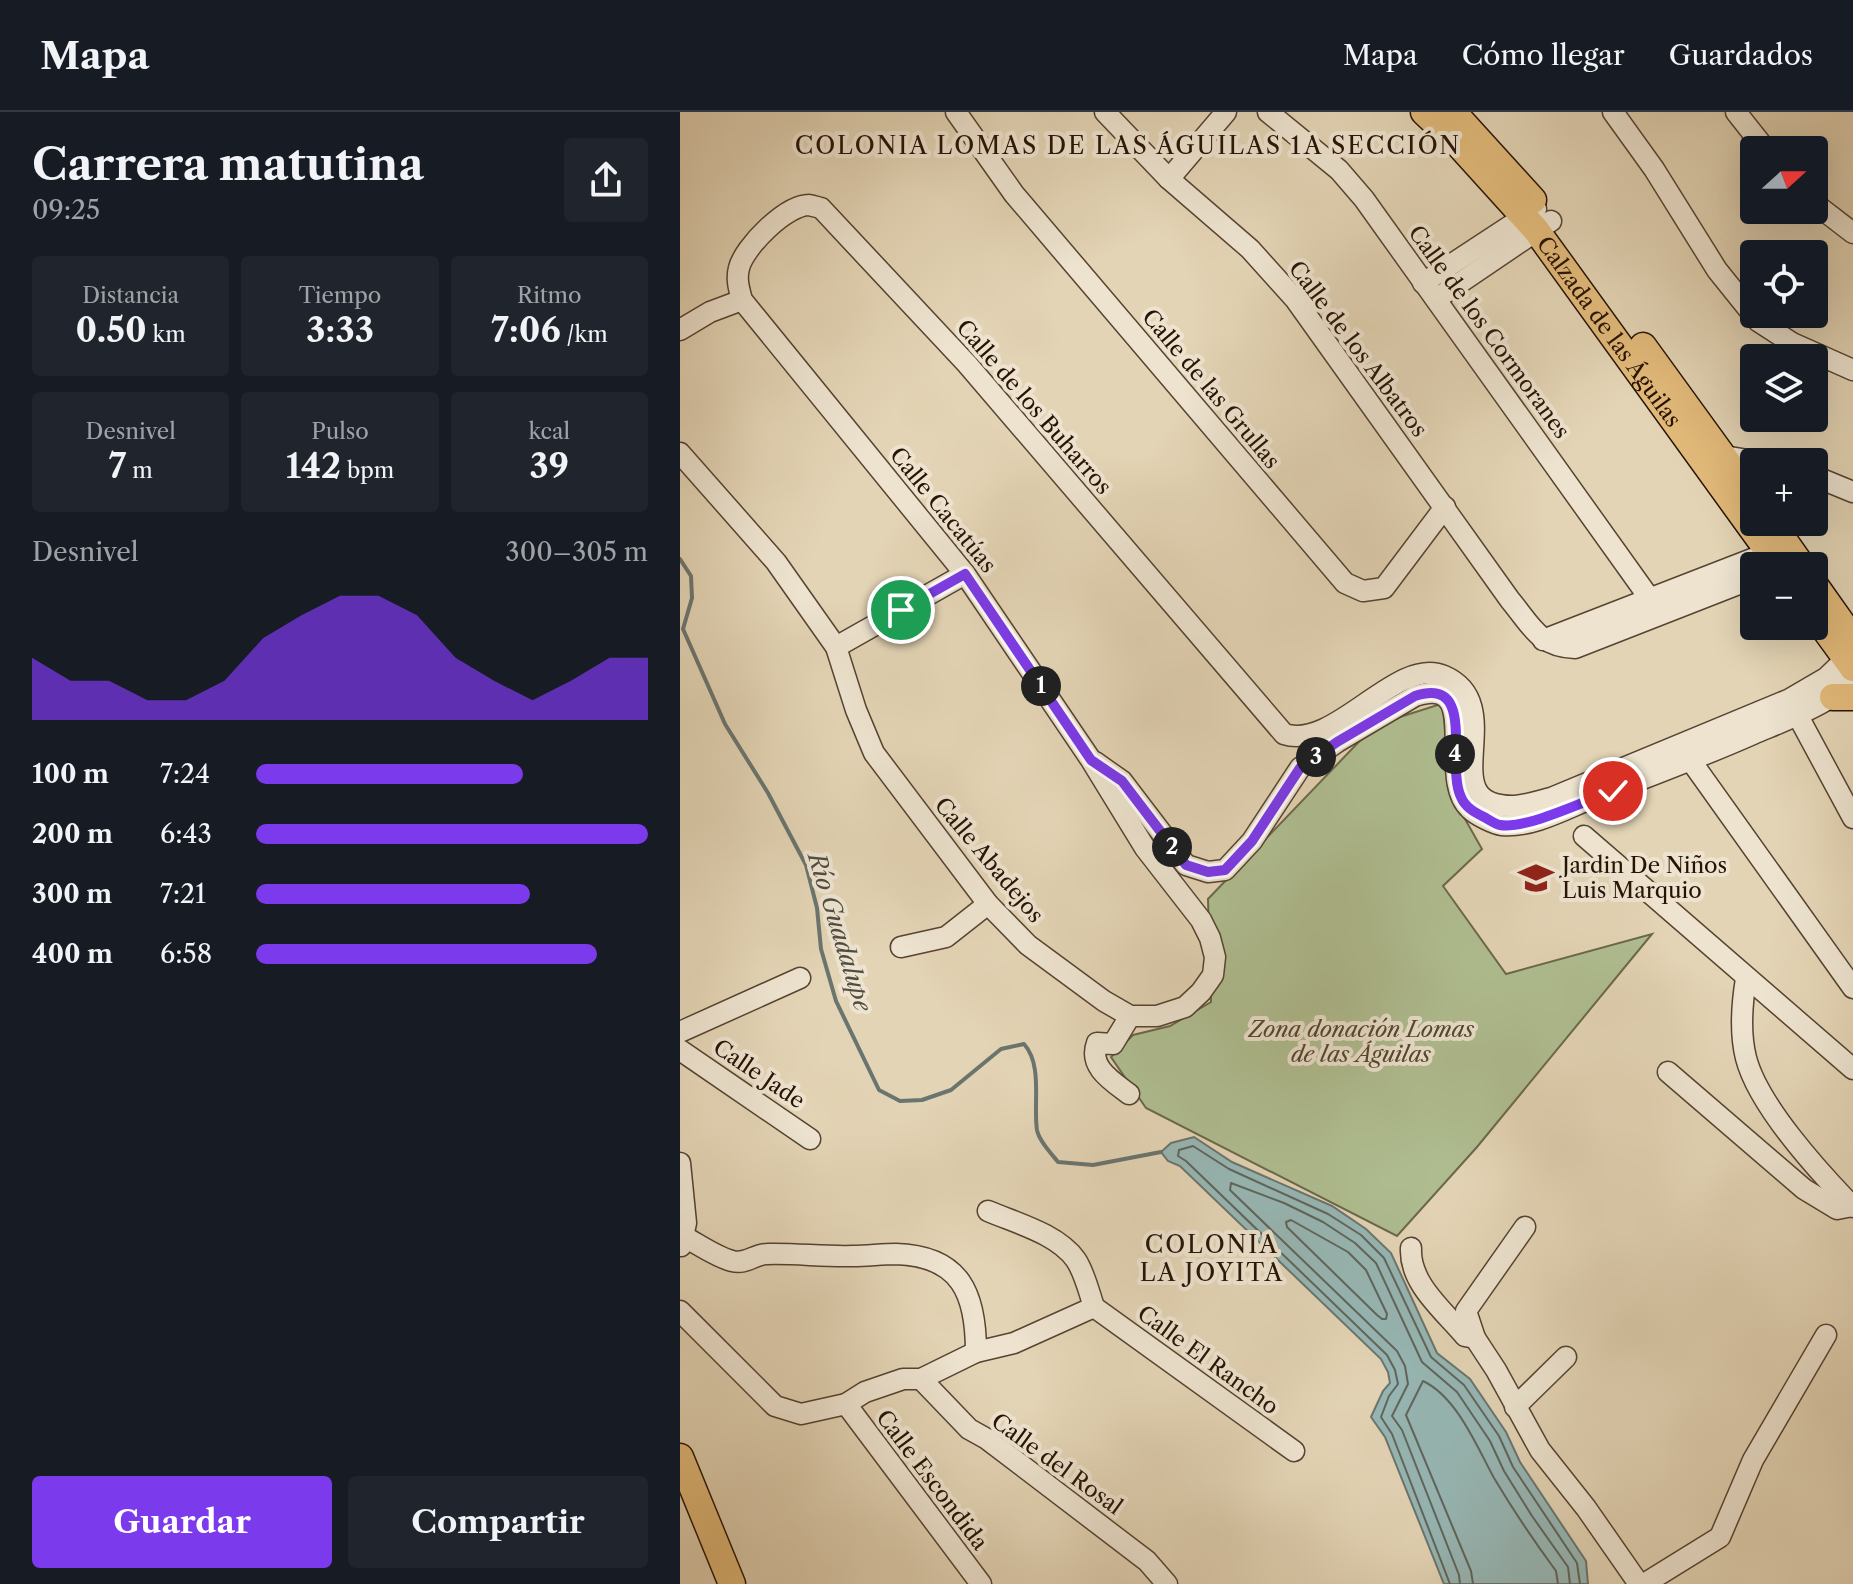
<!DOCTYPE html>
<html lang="es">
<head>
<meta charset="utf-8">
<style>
	body { margin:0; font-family:"Libre Caslon Text",serif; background:#20242c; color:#f1f3f6; height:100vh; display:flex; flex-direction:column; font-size:30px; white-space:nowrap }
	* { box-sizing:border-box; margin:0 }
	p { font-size:26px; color:#9ea1a6 }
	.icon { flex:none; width:44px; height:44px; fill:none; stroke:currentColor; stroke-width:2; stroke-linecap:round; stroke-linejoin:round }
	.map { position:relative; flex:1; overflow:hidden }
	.details { display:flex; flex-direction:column; background:#171b24; width:680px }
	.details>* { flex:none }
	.needle { width:52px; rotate:69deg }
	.tools { position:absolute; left:1060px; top:24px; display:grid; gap:16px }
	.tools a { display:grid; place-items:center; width:88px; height:88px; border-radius:8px; background:#171b24; box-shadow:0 8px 32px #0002; font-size:40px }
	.pin { position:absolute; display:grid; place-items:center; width:68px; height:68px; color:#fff; margin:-34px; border:4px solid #fff; border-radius:50%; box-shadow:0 2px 8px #0007 }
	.km { position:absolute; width:40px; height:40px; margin:-20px; border-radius:50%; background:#222; color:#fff; font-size:22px; line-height:40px; text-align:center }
	.round { display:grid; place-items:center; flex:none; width:84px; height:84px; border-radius:8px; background:#20242c }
	.head { display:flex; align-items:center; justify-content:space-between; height:136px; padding:0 32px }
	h1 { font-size:44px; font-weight:800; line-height:60px }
	.metrics { display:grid; grid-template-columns:repeat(3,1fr); gap:12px; height:136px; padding:8px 32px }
	.metrics div { display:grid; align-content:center; border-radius:8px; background:#20242c; text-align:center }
	.metrics b { font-size:34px; font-weight:800 }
	.metrics small { font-size:22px; font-weight:400 }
	.metrics p { font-size:22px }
	.chart { height:224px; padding:16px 32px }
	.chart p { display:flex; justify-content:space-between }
	.chart svg { width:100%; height:144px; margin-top:8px; fill:#7c3aed; opacity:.7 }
	.action { display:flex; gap:16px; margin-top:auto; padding:16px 32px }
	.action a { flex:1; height:92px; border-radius:8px; background:#7c3aed; color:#fff; font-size:32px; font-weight:800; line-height:92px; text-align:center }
	.action a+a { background:#20242c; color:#f1f3f6 }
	ul { padding:0 32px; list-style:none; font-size:26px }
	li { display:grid; grid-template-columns:128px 96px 1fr; align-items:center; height:60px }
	li i { height:20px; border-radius:10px; background:#7c3aed }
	header { display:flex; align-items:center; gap:48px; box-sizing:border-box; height:112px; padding:0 40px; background:#171b24; border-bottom:2px solid #363941 }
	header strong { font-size:38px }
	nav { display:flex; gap:44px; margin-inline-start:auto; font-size:28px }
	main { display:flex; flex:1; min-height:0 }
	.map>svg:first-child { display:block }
	.green { fill:#afbe91; stroke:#6b684b; stroke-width:2 }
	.water { fill:#97b7b5; stroke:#6a756f; stroke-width:2 }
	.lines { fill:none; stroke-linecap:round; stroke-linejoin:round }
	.shore { stroke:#5f655d; stroke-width:2 }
	.stream { stroke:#6a756f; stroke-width:4 }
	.minor-casing { stroke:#564331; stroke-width:23 }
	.major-casing { stroke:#271305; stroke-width:29 }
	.minor { stroke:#ede3cf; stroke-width:20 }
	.major { stroke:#e2ba7a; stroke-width:26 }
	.route-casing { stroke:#fff; stroke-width:16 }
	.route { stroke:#7c3aed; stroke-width:10 }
	.labels { text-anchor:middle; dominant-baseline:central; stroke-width:8; stroke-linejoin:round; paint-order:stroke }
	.street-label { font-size:22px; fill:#271305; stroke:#ede3cf }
	.poi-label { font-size:22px; fill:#271305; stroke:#ede3cf; text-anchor:start }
	.park-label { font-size:22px; font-style:italic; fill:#50462f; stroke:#ede3cf }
	.neighbourhood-label { font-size:24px; letter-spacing:2px; fill:#271305; stroke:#ede3cf }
	.water-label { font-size:24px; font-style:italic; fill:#4e4c43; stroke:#ede3cf }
</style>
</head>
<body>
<header>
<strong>Mapa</strong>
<nav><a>Mapa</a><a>Cómo llegar</a><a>Guardados</a></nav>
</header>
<main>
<section class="details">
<div class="head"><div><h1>Carrera matutina</h1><p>09:25</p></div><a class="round"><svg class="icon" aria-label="share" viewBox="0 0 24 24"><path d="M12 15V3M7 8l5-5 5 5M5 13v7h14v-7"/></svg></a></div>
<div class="metrics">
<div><p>Distancia</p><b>0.50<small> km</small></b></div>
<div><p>Tiempo</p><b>3:33</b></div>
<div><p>Ritmo</p><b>7:06<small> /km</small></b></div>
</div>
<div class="metrics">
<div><p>Desnivel</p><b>7<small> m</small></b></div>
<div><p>Pulso</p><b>142<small> bpm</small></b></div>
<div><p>kcal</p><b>39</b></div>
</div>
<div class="chart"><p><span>Desnivel</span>300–305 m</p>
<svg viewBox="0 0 160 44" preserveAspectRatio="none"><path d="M0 44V25L10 32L20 32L30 38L40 38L50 32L60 19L70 12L80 6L90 6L100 12L110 25L120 32L130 38L140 32L150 25L160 25V44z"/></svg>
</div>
<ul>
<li><b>100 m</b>7:24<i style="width:68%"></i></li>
<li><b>200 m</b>6:43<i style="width:100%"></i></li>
<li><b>300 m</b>7:21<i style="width:70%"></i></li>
<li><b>400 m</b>6:58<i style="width:87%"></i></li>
</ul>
<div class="action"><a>Guardar</a><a>Compartir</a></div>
</section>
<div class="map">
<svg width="1173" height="1472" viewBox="0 0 1173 1472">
	<rect width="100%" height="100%" fill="#e3d4b5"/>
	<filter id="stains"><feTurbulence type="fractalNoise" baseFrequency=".0025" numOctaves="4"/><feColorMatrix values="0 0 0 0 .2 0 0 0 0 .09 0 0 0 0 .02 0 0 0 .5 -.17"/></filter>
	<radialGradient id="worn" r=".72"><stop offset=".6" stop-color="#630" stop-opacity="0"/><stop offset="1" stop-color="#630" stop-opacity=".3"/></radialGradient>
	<!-- green -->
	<polygon class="green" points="770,589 781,700 802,737 763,774 826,862 972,822 797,1035 717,1124 466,996 431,945 453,923 490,914 531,890 528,787 695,613"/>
	<!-- water -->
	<polygon class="water" points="514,1025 552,1050 652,1094 686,1117 711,1141 757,1241 790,1267 826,1320 840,1350 906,1449 908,1472 764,1472 705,1325 691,1305 703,1279 710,1271 708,1260 701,1247 500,1054 488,1049 481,1040 491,1031"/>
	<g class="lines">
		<!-- shore -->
		<g class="shore">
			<polygon points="611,1108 668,1140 686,1158 707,1202 706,1207 702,1207 697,1203 607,1115 606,1110"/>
			<polyline points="770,1472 712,1322 701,1305 709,1284 718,1272 715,1258 707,1243 506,1049 498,1044 499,1038 513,1034 549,1057 648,1102 681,1123 704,1146 751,1245 784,1273 819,1324 833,1355 897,1451 900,1472"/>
			<polyline points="780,1472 779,1463 722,1318 712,1304 728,1272 725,1254 717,1239 550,1078 551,1071 604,1091 643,1110 675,1131 696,1151 742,1250 777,1280 810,1329 824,1359 852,1404 888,1455 890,1472"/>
			<path d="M793,1472l-2,-13 -65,-156 17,-34c34,16 54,66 71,97 19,32 40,63 62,93l2,13"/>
		</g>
		<!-- stream -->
		<path class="stream" d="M0,447l11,17 1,22 -9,31 42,95 43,69 38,72 11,43 4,41 15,52 43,89 21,11 22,-1 29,-10 50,-41 23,-5c19,21 9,60 13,86 2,11 14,23 21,32l35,3 68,-13"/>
		<!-- minor casing -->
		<g class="minor-casing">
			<g id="minor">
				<polyline points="276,0 334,82 665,471 683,479 704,476 765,395"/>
				<path d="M425,0l64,67 81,70 45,50 215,301c21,25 29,47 65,48l179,-70"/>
				<polyline points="588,0 659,58 684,87 970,487"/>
				<polyline points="933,0 974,57 1037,158 1078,209 1112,231 1173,258"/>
				<polyline points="1056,0 1086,38"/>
				<polyline points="489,67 546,0"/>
				<polyline points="1134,91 1173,121"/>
				<polyline points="743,171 856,97"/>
				<polyline points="756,187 871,109"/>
				<polyline points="0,218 30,200 62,188"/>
				<path d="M0,341l96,109 60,85 20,63 18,43 114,151 40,41 76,56 26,15h27l28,-9 16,-15 12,-17 2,-18 -5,-19 -9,-18 -56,-72 -54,-88 -126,-186 -223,-274c-3,-11 -6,-21 -3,-32 5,-21 47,-63 70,-63 1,0 11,3 12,3l146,156 317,370c51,17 113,-79 160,-58 69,30 -16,132 71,130 12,-1 24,-5 36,-8l239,-99 36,-21 27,-26"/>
				<polyline points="1037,348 1044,344 1080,350"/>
				<polyline points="1134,364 1173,380"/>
				<polyline points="863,528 1090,440"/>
				<polyline points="156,535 285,462"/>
				<polyline points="1112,593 1173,706"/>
				<polyline points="1011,649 1173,876"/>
				<path d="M415,650l27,19 64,84 22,7 17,-2 27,-29 48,-73 37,-26 78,-46c70,-23 20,82 55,113 6,6 24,15 32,16 30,3 65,-17 93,-28 53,-20 106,-40 158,-63 26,-11 53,-21 77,-36 9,-5 16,-13 23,-20"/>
				<polyline points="904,724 1173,957"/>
				<polyline points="221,835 266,825 308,792"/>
				<path d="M1066,867c-4,24 -6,55 0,79 12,47 73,114 107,149"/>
				<polyline points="0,920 120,866"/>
				<polyline points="0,938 130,1027"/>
				<polyline points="988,960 1124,1077 1157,1097 1172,1094"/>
				<path d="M449,982c-17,-13 -41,-27 -32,-51l16,1 17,-28"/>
				<polyline points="0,1051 6,1111 1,1134"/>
				<path d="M3,1124c15,8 33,21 49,25 14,4 22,-7 35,-7 28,-1 57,3 86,2 14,0 29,-2 43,-2 65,2 80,40 80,98"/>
				<path d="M731,1136c-2,35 32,62 54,88l10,2 21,32 44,80 46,58 53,76"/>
				<polyline points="414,1195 614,1339"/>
				<path d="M0,1199l95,95 26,8 45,-10 19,-12 38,-13h18l55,-27 38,-9 80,-36c-5,-15 -9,-33 -18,-47 -18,-26 -60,-37 -88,-49"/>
				<polyline points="795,1226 786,1199 845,1115"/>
				<polyline points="241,1267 289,1317 307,1327 467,1449 487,1472"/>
				<polyline points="166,1292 301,1472"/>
				<polyline points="835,1295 886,1245"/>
				<polyline points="964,1472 1040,1425 1073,1348 1146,1223"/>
			</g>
		</g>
		<!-- major casing -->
		<g class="major-casing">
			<g id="major">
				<path id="s1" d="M744,0l36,34 76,84 243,336"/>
				<polyline points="773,0 853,88"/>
				<polyline points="963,234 1074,387"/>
				<polyline points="1091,410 1122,454"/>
				<polyline points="1134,472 1173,527"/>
				<polyline points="1141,512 1173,556"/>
				<polyline points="1153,585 1173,585"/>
				<polyline points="0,1345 52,1472"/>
			</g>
		</g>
		<!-- minor -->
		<use href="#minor" class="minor"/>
		<!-- major -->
		<use href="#major" class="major"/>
	</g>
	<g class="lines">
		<!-- route casing -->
		<g class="route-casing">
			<path id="route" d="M221,498l64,-36 126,186 31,21 64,84 22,7 17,-2 27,-29 48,-73 37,-26 78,-46c63,-20 30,69 46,101 4,10 13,15 23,20 4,2 11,7 16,8 25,5 87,-25 113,-34"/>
		</g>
		<!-- route -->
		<use href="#route" class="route"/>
	</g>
	<!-- icons -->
	<defs>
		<g id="school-bare" transform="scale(2.76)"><path d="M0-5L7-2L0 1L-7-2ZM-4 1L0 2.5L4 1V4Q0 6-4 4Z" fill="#8f2418" stroke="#ede3cf" stroke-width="2.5" paint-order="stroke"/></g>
	</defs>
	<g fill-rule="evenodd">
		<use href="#school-bare" x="856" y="766"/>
	</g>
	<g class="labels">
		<!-- street labels -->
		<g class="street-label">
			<text transform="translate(809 220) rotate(54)">Calle de los Cormoranes</text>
			<text stroke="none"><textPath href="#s1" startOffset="288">Calzada de las Águilas</textPath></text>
			<text transform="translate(678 237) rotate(53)">Calle de los Albatros</text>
			<text transform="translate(531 277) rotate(50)">Calle de las Grullas</text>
			<text transform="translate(354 295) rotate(49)">Calle de los Buharros</text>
			<text transform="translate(263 398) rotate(51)">Calle Cacatúas</text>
			<text transform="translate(309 748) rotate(50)">Calle Abadejos</text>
			<text transform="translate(79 962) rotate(34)">Calle Jade</text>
			<text transform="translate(528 1248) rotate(36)">Calle El Rancho</text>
			<text transform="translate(377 1352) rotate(36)">Calle del Rosal</text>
			<text transform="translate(252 1368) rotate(53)">Calle Escondida</text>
		</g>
		<!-- poi labels -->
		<g class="poi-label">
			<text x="882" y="753">Jardin De Niños<tspan x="882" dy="25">Luis Marquio</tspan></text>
		</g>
		<!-- park labels -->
		<g class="park-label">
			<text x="681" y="917">Zona donación Lomas<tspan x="681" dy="25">de las Águilas</tspan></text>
		</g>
		<!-- neighbourhood labels -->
		<g class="neighbourhood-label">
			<text x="448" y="33">COLONIA LOMAS DE LAS ÁGUILAS 1A SECCIÓN</text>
			<text x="532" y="1132">COLONIA<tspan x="532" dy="28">LA JOYITA</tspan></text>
		</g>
		<!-- water labels -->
		<g class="water-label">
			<text transform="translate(160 820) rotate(73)">Río Guadalupe</text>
		</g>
	</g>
	<rect width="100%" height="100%" filter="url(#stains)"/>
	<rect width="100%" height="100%" fill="url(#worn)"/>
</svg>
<div class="tools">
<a><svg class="needle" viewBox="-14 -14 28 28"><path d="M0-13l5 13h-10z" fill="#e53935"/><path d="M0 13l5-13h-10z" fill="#9ea1a6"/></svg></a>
<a><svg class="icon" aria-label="locate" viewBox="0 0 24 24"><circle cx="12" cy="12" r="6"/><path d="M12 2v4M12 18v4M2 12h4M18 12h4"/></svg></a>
<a><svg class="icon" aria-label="layers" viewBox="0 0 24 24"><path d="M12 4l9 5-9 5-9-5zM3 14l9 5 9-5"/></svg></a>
<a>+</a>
<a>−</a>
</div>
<div class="pin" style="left:221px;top:498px;background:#1e9e55"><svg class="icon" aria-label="arrive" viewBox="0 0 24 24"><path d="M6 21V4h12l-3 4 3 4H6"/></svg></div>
<div class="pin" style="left:933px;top:679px;background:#d93025"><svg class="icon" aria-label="check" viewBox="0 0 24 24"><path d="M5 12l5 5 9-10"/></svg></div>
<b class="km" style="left:361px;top:574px">1</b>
<b class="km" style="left:492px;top:735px">2</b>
<b class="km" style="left:636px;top:645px">3</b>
<b class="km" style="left:775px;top:642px">4</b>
</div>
</main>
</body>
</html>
